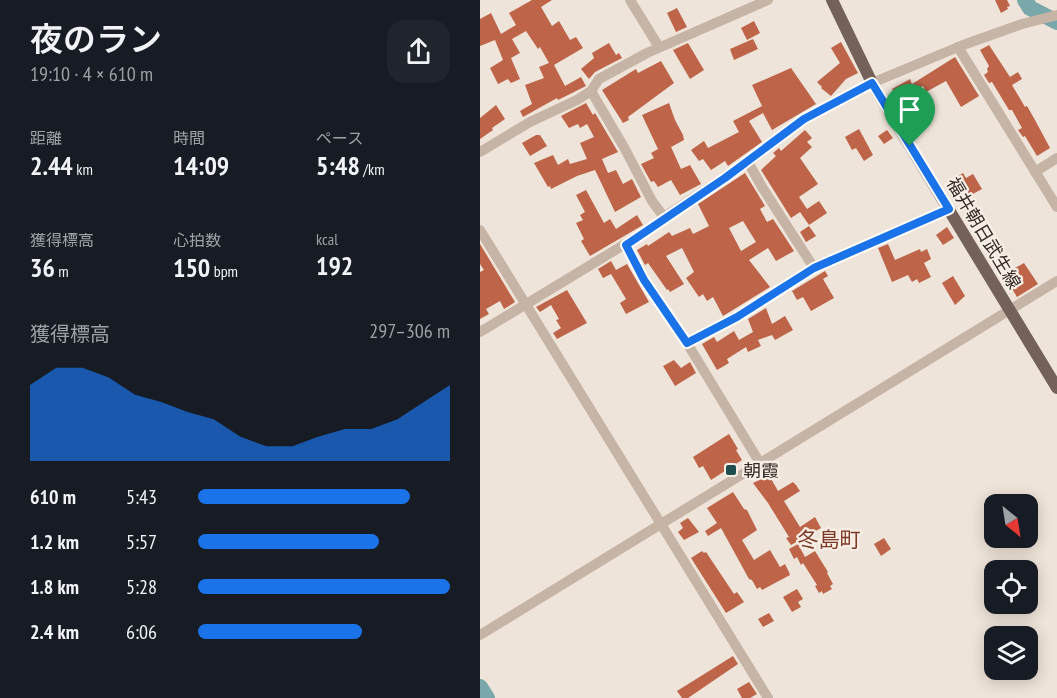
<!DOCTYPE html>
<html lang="ja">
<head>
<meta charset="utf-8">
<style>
	body { margin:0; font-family:"PT Sans Narrow","Noto Sans JP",sans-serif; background:#20242c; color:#f1f3f6; height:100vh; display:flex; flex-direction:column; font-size:22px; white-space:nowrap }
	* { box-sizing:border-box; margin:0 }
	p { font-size:20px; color:#9ea1a6 }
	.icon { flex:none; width:33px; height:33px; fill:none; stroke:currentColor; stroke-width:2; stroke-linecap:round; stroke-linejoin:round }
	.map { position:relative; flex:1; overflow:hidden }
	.side { display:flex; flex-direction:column; background:#171b24; width:480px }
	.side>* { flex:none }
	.needle { width:39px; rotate:150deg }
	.tools { position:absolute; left:504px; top:494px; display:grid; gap:12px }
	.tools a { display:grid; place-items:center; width:54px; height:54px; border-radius:12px; background:#171b24; box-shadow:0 3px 15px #0003; font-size:30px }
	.pin { position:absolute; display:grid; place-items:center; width:51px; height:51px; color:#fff; margin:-62px -26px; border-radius:50% 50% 50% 0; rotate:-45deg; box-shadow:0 0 6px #0007 }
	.pin .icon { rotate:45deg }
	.round { display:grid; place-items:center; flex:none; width:63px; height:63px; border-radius:18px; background:#20242c }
	.summary { display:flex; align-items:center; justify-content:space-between; height:102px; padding:0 30px }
	h1 { font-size:33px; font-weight:600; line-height:45px }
	.figures { display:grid; grid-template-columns:repeat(3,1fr); gap:9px; height:102px; padding:6px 30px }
	.figures div { display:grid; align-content:center }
	.figures b { font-size:26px; font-weight:600 }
	.figures small { font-size:16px; font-weight:400 }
	.figures p { font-size:16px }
	.chart { height:168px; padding:12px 30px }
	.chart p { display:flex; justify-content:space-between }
	.chart svg { width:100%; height:108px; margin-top:6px; fill:#1a73e8; opacity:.7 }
	ul { padding:0 30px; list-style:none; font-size:20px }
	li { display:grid; grid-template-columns:96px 72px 1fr; align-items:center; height:45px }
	li i { height:15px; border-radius:8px; background:#1a73e8 }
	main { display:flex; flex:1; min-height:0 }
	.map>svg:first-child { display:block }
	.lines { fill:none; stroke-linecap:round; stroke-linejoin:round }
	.river { stroke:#7aa8aa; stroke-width:16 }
	.building { fill:#bd6449; fill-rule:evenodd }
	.minor { stroke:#c6b4a6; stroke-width:10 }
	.major { stroke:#746159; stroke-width:12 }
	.route-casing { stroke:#fff; stroke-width:12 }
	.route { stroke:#1a73e8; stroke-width:8 }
	.poi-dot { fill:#1f4e51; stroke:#f7efe5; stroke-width:2 }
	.labels { text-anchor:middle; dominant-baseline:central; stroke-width:4.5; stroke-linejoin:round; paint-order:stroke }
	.street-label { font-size:18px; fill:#332a26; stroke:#f7efe5 }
	.poi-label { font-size:18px; fill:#332a26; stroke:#f7efe5; text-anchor:start }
	.quarter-label { font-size:21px; fill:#7c3926; stroke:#f7efe5 }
</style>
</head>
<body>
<main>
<section class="side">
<div class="summary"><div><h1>夜のラン</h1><p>19:10 · 4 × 610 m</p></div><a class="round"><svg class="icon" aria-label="share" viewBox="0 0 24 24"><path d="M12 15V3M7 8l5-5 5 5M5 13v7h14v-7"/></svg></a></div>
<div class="figures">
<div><p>距離</p><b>2.44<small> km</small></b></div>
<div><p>時間</p><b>14:09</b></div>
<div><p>ペース</p><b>5:48<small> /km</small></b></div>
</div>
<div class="figures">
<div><p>獲得標高</p><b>36<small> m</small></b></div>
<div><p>心拍数</p><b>150<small> bpm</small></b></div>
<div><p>kcal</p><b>192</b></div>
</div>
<div class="chart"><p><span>獲得標高</span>297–306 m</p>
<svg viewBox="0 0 160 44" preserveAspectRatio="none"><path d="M0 44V13L10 6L20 6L30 10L40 17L50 20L60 24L70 27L80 34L90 38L100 38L110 34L120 31L130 31L140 27L150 20L160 13V44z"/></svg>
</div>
<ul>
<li><b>610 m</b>5:43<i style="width:84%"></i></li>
<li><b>1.2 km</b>5:57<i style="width:72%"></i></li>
<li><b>1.8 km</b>5:28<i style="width:100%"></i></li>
<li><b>2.4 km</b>6:06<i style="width:65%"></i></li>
</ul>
</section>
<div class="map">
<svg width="577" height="698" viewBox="0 0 577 698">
	<rect width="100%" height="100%" fill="#efe4d9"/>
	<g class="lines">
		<!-- river -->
		<g class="river">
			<polyline points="545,0 550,8 577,22"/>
			<polyline points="0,687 7,698"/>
		</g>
	</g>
	<!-- building -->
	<g class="building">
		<polygon points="52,0 72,0 61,7 72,26 79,21 90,40 96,37 103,48 74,65 85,86 101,77 106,86 78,100 77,98 43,117 40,111 52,104 45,85 64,78 59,67 69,63 60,47 58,49 46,31 32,39 40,53 31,58 40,79 31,83 28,79 18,84 10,68 23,60 15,40 0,46 0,19 11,13 21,34 36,25 29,13"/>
		<polygon points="515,0 527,0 530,6 527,7 528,9 521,13"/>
		<polygon points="197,8 207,27 196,32 187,13"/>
		<polygon points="274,21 280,33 267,40 261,28"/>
		<polygon points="273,39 278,49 254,60 250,49"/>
		<polygon points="361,42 378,73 366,79 351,96 341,88 342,87 337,82 360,63 351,48"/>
		<polygon points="129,43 136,55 139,53 142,58 115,72 109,79 101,69 114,58 112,53"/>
		<polygon points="208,43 224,70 210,79 193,50"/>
		<polygon points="509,45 530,77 538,72 542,79 532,85 545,107 547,106 555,120 570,148 557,156 545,136 543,137 538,130 542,128 532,110 529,110 512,82 509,83 504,75 508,72 507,69 509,66 500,50"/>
		<polygon points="475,57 499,96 481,107 466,81 446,92 443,86 431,93 432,95 423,100 421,95 417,98 412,89 430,79 432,84"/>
		<polygon points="181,61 194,83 148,117 149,120 143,123 122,90 156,69 158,73"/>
		<polygon points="311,68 336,104 292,130 283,113 269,121 282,142 248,166 245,161 231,170 223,159 219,161 211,150 224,141 228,148 259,132 253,121 282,106 272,85"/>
		<polygon points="106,103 113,115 115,113 138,152 122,159 128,173 136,170 143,184 152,179 161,197 135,212 115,170 97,176 71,189 70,186 68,187 54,163 73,155 78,165 88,159 90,164 107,159 100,143 114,137 107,124 100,128 98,124 89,128 81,116"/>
		<polygon points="189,103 195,120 203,135 204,140 191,147 201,169 210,165 221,184 200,195 191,180 178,187 174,181 171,182 161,164 174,158 171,153 178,149 162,115"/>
		<polygon points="16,105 25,119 12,128 13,130 0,139 0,118"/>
		<polygon points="379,129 393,155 384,161 376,148 372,150 365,137"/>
		<polygon points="325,130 332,138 327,142 332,147 320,158 338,184 319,197 327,209 339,201 347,213 329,225 320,212 311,218 281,170 296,156 293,153 299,148 301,151"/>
		<polygon points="407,130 413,138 404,144 398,136"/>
		<polygon points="56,135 60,135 67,146 50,156 42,143"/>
		<path d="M265,173l20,33 -5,3 7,13 6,-3 21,32 -18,10 -8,-13 -19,12 21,27 -47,29 -10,-19 -6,4 -4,-7 -4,3 -13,-19 8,-6 -12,-24 -16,8 18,28 -14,8 -2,-3 -1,1 -19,-27 -3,2 -8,-15 10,-6 1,2 21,-14 3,4 18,-8 3,6 16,-8 -11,-22zM263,221l13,21 -15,9 -12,-23z"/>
		<polygon points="483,173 486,178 493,174 502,189 482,200 471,181"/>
		<polygon points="106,190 124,223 130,219 136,229 157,215 163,225 110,256 101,241 104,239 96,223 103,220 100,215 105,212 96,195"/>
		<polygon points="329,226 336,236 326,242 320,232"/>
		<polygon points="467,227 474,238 463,245 456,235"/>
		<polygon points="0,244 35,302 24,309 20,301 6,309 9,314 0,319 0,272 4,270 0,264"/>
		<polygon points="408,244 415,260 440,249 441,252 447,249 451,259 444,263 451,277 439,283 437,279 432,282 428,275 412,282 398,248"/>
		<polygon points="131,261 136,270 147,264 169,302 146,314 140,303 146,299 131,274 123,278 118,269"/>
		<polygon points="544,263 558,284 537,297 531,287 542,280 535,268"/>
		<polygon points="345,271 348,276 343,279 354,298 331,311 323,297 317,300 312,291"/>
		<polygon points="473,276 485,296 475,305 462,283"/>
		<polygon points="87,290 107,323 77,339 73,333 81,328 76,320 79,319 71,305 60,312 56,307"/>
		<polygon points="286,308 292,324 305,316 313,330 295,340 292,335 278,340 281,346 268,352 266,347 247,359 249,363 237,370 222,344 234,337 237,342 254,331 259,340 273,332 268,319"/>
		<polygon points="194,360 201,368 210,362 216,373 195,386 183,366"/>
		<polygon points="249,434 258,449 256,450 262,460 231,480 223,466 219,468 213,457"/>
		<polygon points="289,475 298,491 313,482 316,485 320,491 304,501 320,527 335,517 341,528 311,545 306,538 309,537 288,503 273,483"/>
		<polygon points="253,492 264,509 267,510 277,530 262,540 274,560 290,550 300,567 305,564 309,572 310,575 282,590 280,587 277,589 272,580 269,579 241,528 228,536 225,531 237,523 227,508"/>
		<polygon points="208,518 219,532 204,540 198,532 203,528 200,523"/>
		<polygon points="404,538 411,549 401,556 394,544"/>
		<polygon points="318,544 325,557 335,551 348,572 347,573 353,584 350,586 352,589 343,594 342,591 339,593 335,586 337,585 323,563 321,565 317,557 314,559 309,549"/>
		<polygon points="222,551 224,553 226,552 254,594 257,592 264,602 246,613 211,558"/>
		<polygon points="317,589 323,599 318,602 321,607 312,612 303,597"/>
		<polygon points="289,613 294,621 283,627 278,619"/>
		<polygon points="253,656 258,664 208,698 202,698 197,691"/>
		<polygon points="269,682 277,694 270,698 262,698 257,689"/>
	</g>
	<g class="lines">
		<!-- minor -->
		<g class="minor">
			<polyline points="150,0 179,47"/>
			<polyline points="478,47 577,207"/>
			<polyline points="111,91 145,149 172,201 184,217"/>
			<polyline points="0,152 50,122 97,100 111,91 119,79 167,53 288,0"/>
			<polyline points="268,162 282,187 334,268"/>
			<polyline points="555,172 577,158"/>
			<polyline points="0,230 288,698"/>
			<polyline points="146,245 164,280 207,343 280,463"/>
			<polyline points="0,332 170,229 184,217 268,162 324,119 392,83 483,45 542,24 577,15"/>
			<polyline points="207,343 257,317 334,268 469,209"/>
			<polyline points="0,635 577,281"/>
		</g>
		<!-- major -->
		<polyline class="major" points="352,0 392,83 577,388"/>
	</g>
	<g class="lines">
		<!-- route casing -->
		<g class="route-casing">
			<polygon id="route" points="392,83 469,209 334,268 257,317 207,343 164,280 146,245 245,178 324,119"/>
		</g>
		<!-- route -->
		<use href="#route" class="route"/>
	</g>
	<!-- markers -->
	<rect class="poi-dot" x="245" y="464" width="12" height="12" rx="3"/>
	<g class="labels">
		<!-- street labels -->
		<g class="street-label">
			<text transform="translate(504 233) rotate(59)">福井朝日武生線</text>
		</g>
		<!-- poi labels -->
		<g class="poi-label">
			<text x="263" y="470">朝霞</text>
		</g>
		<!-- quarter labels -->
		<g class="quarter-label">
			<text x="349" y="539">冬島町</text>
		</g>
	</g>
</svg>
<div class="tools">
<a><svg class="needle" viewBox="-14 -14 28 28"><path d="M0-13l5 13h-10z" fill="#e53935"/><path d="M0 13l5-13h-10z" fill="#9ea1a6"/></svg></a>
<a><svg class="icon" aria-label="locate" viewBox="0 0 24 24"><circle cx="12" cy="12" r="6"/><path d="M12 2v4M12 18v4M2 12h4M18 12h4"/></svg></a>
<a><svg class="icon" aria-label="layers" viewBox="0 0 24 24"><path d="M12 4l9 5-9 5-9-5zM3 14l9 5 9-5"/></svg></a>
</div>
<div class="pin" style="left:430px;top:146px;background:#1e9e55"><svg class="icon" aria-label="arrive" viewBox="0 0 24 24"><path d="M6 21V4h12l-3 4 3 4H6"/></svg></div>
</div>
</main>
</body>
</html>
